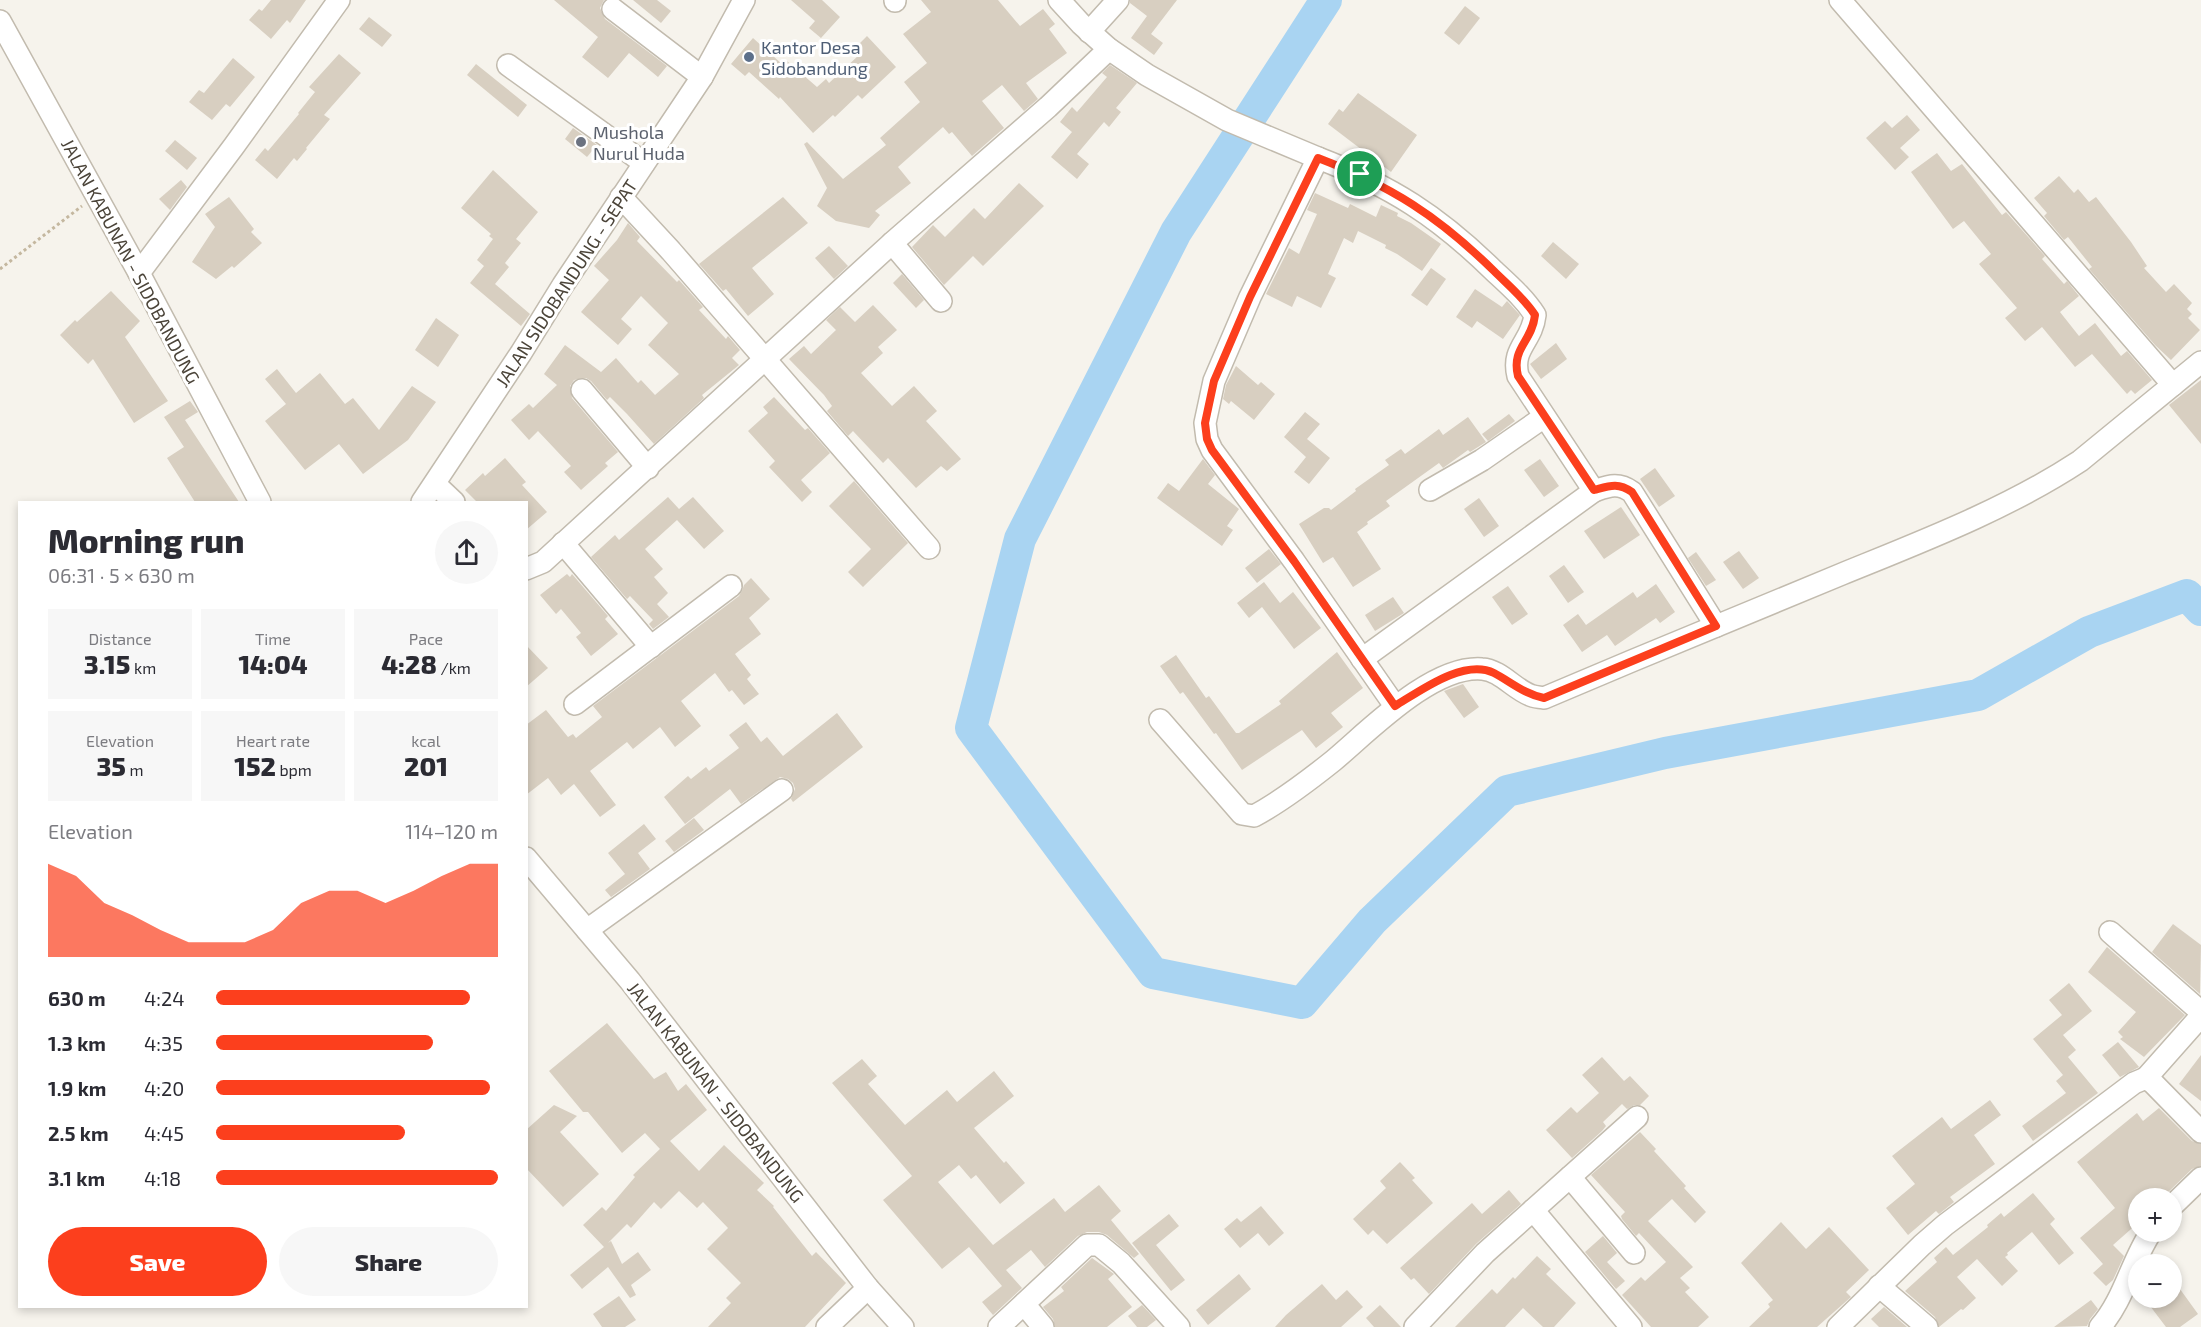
<!DOCTYPE html>
<html lang="en">
<head>
<meta charset="utf-8">
<style>
	body { margin:0; font-family:"Exo 2",sans-serif; background:#f7f7f7; color:#2b2b33; height:100vh; display:flex; flex-direction:column; font-size:22px; white-space:nowrap }
	* { box-sizing:border-box; margin:0 }
	p { font-size:20px; color:#7c7c81 }
	.icon { flex:none; width:33px; height:33px; fill:none; stroke:currentColor; stroke-width:2; stroke-linecap:round; stroke-linejoin:round }
	.map { position:relative; flex:1; overflow:hidden }
	.drawer { position:absolute; left:18px; top:501px; width:510px; height:807px; display:flex; flex-direction:column; background:#fff; border-radius:0px; box-shadow:0 3px 9px #0003 }
	.drawer>* { flex:none }
	.fabs { position:absolute; left:2128px; top:1188px; display:grid; gap:12px }
	.fabs a { display:grid; place-items:center; width:54px; height:54px; border-radius:50%; background:#fff; box-shadow:0 3px 9px #0003; font-size:30px }
	.pin { position:absolute; display:grid; place-items:center; width:51px; height:51px; color:#fff; margin:-26px; border:3px solid #fff; border-radius:50%; box-shadow:0 2px 6px #0007 }
	.round { display:grid; place-items:center; flex:none; width:63px; height:63px; border-radius:32px; background:#f7f7f7 }
	.headline { display:flex; align-items:center; justify-content:space-between; height:102px; padding:0 30px }
	h1 { font-size:33px; font-weight:800; line-height:45px }
	.figures { display:grid; grid-template-columns:repeat(3,1fr); gap:9px; height:102px; padding:6px 30px }
	.figures div { display:grid; align-content:center; border-radius:0px; background:#f7f7f7; text-align:center }
	.figures b { font-size:26px; font-weight:800 }
	.figures small { font-size:16px; font-weight:400 }
	.figures p { font-size:16px }
	.chart { height:168px; padding:12px 30px }
	.chart p { display:flex; justify-content:space-between }
	.chart svg { width:100%; height:108px; margin-top:6px; fill:#fc3f1d; opacity:.7 }
	.button { display:flex; gap:12px; margin-top:auto; padding:12px 30px }
	.button a { flex:1; height:69px; border-radius:36px; background:#fc3f1d; color:#fff; font-size:24px; font-weight:800; line-height:69px; text-align:center }
	.button a+a { background:#f7f7f7; color:#2b2b33 }
	ul { padding:0 30px; list-style:none; font-size:20px }
	li { display:grid; grid-template-columns:96px 72px 1fr; align-items:center; height:45px }
	li i { height:15px; border-radius:8px; background:#fc3f1d }
	.map>svg:first-child { display:block }
	.lines { fill:none; stroke-linecap:round; stroke-linejoin:round }
	.river { stroke:#a9d4f2; stroke-width:32 }
	.building { fill:#d8cfc1 }
	.minor-casing { stroke:#c2bbae; stroke-width:24 }
	.path { stroke:#c4b79f; stroke-width:3; stroke-dasharray:3 3; stroke-linecap:butt }
	.minor { stroke:#fff; stroke-width:21 }
	.route-casing { stroke:#fff; stroke-width:12 }
	.route { stroke:#fc3f1d; stroke-width:8 }
	.service-dot { fill:#5c6f8a; stroke:#fff; stroke-width:2 }
	.worship-dot { fill:#6b7280; stroke:#fff; stroke-width:2 }
	.labels { text-anchor:middle; dominant-baseline:central; stroke-width:6; stroke-linejoin:round; paint-order:stroke }
	.service-label { font-size:18px; fill:#4e5e75; stroke:#fff; text-anchor:start }
	.worship-label { font-size:18px; fill:#5b616d; stroke:#fff; text-anchor:start }
	.street-label { font-size:18px; fill:#4b4439; stroke:#fff }
</style>
</head>
<body>
<div class="map">
<svg width="2201" height="1327" viewBox="0 0 2201 1327">
	<rect width="100%" height="100%" fill="#f6f3ec"/>
	<g class="lines">
		<!-- river -->
		<polyline class="river" points="1326,0 1176,232 1020,539 971,728 1153,973 1302,1003 1372,921 1507,791 1665,753 1978,695 2089,632 2187,595 2201,610"/>
	</g>
	<!-- building -->
	<g class="building">
		<polygon points="271,0 306,0 290,23 287,20 271,39 249,20 259,9 262,11"/>
		<polygon points="554,0 604,0 600,8 605,19 667,66 658,77 629,53 608,78 582,57 598,37"/>
		<polygon points="633,0 657,0 671,11 661,23"/>
		<polygon points="791,0 822,0 840,17 821,38 809,28 815,21"/>
		<polygon points="921,0 998,0 1020,26 1043,9 1055,24 1049,29 1067,53 1026,83 1038,99 1024,111 1002,85 982,101 1004,128 972,156 952,132 949,134 943,127 898,167 911,183 875,211 880,215 869,228 836,221 817,206 827,188 804,144 807,142 843,179 886,145 880,138 920,102 904,82 927,63 903,34 931,12"/>
		<polygon points="1130,0 1177,0 1151,34 1163,43 1154,55 1131,38 1147,16 1130,3"/>
		<polygon points="1465,6 1480,18 1459,45 1444,33"/>
		<polygon points="369,17 392,35 382,47 359,29"/>
		<polygon points="867,36 896,67 862,99 858,95 835,117 833,115 813,133 780,97 779,99 749,72 745,76 731,64 753,38 783,65 787,61 817,87 826,79 829,83 859,55 854,49"/>
		<polygon points="339,54 361,73 324,115 330,119 306,148 307,149 297,161 294,158 277,179 255,160 265,148 268,151 299,114 298,113 315,92 309,87"/>
		<polygon points="233,58 255,77 230,107 226,104 212,120 189,102 199,90 204,93"/>
		<polygon points="476,64 527,105 518,117 467,75"/>
		<polygon points="1110,65 1137,83 1116,108 1121,112 1109,127 1104,122 1077,154 1089,164 1077,179 1051,157 1072,132 1060,122 1072,107 1077,112 1107,77 1102,73"/>
		<polygon points="1358,93 1417,135 1391,172 1328,124 1339,109 1343,112"/>
		<polygon points="1907,115 1920,130 1900,148 1909,157 1895,170 1866,138 1885,121 1892,128"/>
		<polygon points="573,128 597,145 587,157 565,139"/>
		<polygon points="175,140 197,158 187,170 165,151"/>
		<polygon points="1937,153 1951,171 1962,164 2002,215 2006,212 2045,256 2042,259 2064,284 2067,281 2079,296 2060,312 2079,336 2095,323 2121,356 2127,351 2152,380 2135,394 2131,390 2127,394 2092,354 2075,367 2042,327 2025,341 2005,318 2017,308 1979,264 1991,254 1964,221 1953,229 1911,172"/>
		<polygon points="493,170 538,212 516,239 521,243 505,263 509,267 495,284 530,314 521,326 470,283 484,266 477,260 493,239 489,236 491,234 461,208"/>
		<polygon points="2059,176 2074,193 2078,189 2089,202 2096,197 2131,242 2147,266 2144,268 2166,292 2174,284 2192,303 2187,309 2192,314 2188,318 2200,330 2171,360 2155,345 2089,269 2092,267 2068,237 2064,240 2044,216 2047,213 2034,198"/>
		<polygon points="181,180 187,187 170,210 159,199"/>
		<polygon points="1019,183 1044,206 983,266 973,256 944,285 912,247 933,225 945,237 974,208 985,219"/>
		<polygon points="1315,193 1348,208 1350,204 1376,217 1381,205 1398,213 1397,216 1411,223 1441,244 1422,271 1397,254 1385,248 1386,245 1358,231 1353,243 1344,238 1328,274 1336,278 1321,308 1297,296 1292,307 1266,294 1289,248 1299,254 1317,214 1307,210"/>
		<polygon points="229,197 254,229 251,232 262,243 234,268 232,266 216,279 192,262 215,227 205,214"/>
		<polygon points="783,197 808,223 752,268 774,294 748,316 726,289 723,291 699,264"/>
		<polygon points="628,223 640,237 637,241 677,282 679,280 703,307 699,310 726,339 728,336 740,350 732,358 739,365 702,395 704,398 654,444 627,414 610,397 607,400 591,381 586,378 574,380 570,386 572,398 618,452 605,463 608,466 581,490 564,472 571,466 538,431 529,440 511,420 529,404 533,408 557,385 544,374 565,345 601,372 616,358 638,383 641,380 655,395 679,374 648,345 668,323 641,296 621,319 632,329 618,345 581,312 609,280 594,266 617,240"/>
		<polygon points="1553,242 1579,264 1566,279 1541,256"/>
		<polygon points="829,246 848,266 834,279 815,258"/>
		<polygon points="1431,268 1446,279 1427,306 1411,295"/>
		<polygon points="902,274 924,300 916,308 893,283"/>
		<polygon points="1475,289 1502,307 1507,301 1520,315 1503,339 1477,321 1472,328 1456,317"/>
		<polygon points="111,291 140,321 125,337 168,401 134,423 93,359 88,364 60,335 75,320 77,322"/>
		<polygon points="873,305 897,330 878,347 883,353 861,373 892,406 914,386 937,411 926,421 961,459 947,471 941,466 916,488 888,458 883,463 853,431 848,436 827,411 832,406 824,395 789,359 804,346 811,354 836,330 826,320 840,307 855,322"/>
		<polygon points="436,318 459,335 438,367 415,350"/>
		<polygon points="1556,343 1567,359 1541,379 1530,364"/>
		<polygon points="1236,366 1258,385 1261,382 1275,394 1254,420 1231,401 1229,404 1223,399 1226,385"/>
		<polygon points="277,369 296,393 320,373 345,404 353,398 379,430 412,386 436,402 408,440 363,474 339,444 305,470 265,421 286,404 265,379"/>
		<polygon points="2201,380 2201,444 2169,405"/>
		<polygon points="774,397 805,430 808,428 830,453 801,480 812,492 802,502 769,467 775,461 748,431 768,413 763,407"/>
		<polygon points="190,401 198,412 185,420 239,502 195,502 167,458 184,447 164,417"/>
		<polygon points="1305,412 1320,424 1307,439 1330,458 1309,484 1294,472 1306,457 1284,437"/>
		<polygon points="1509,414 1515,421 1488,441 1482,434"/>
		<polygon points="1468,417 1486,442 1470,452 1468,450 1443,468 1439,463 1386,501 1390,506 1367,522 1368,524 1357,532 1381,569 1353,587 1333,557 1323,563 1299,524 1324,508 1329,508 1331,510 1356,491 1355,489 1389,465 1385,460 1401,449 1405,454 1439,429 1443,435"/>
		<polygon points="505,458 526,482 522,485 547,512 526,530 526,502 477,502 465,490 483,473 485,476"/>
		<polygon points="1203,459 1215,475 1208,484 1239,509 1227,526 1233,530 1222,546 1157,498 1168,483 1179,491"/>
		<polygon points="1540,459 1559,486 1544,497 1524,470"/>
		<polygon points="1655,468 1675,496 1659,507 1640,479"/>
		<polygon points="854,481 908,543 863,587 848,572 871,549 829,506"/>
		<polygon points="668,497 679,509 693,497 724,531 704,549 677,520 645,549 663,569 654,577 668,593 657,604 669,617 653,629 649,624 653,620 630,596 627,599 591,557 615,535 619,540"/>
		<polygon points="1479,498 1499,526 1484,537 1464,509"/>
		<polygon points="1621,507 1640,535 1604,559 1584,531"/>
		<polygon points="1269,549 1281,564 1257,583 1245,568"/>
		<polygon points="1739,551 1759,578 1743,589 1723,562"/>
		<polygon points="1696,552 1716,580 1706,586 1688,558"/>
		<polygon points="1564,565 1584,592 1568,603 1549,576"/>
		<polygon points="567,574 570,577 572,574 608,616 605,619 618,634 591,656 576,637 581,633 561,609 556,614 540,595"/>
		<polygon points="751,578 770,599 749,618 761,634 735,654 751,675 747,679 759,694 744,705 732,690 729,692 715,673 681,701 701,726 675,747 660,727 633,749 627,742 590,771 616,805 600,817 574,784 561,795 548,778 526,795 526,725 546,710 568,737 573,734 576,738 602,717 593,706 739,596 742,591 744,585"/>
		<polygon points="1264,582 1280,603 1293,592 1321,628 1294,649 1262,607 1249,618 1237,603"/>
		<polygon points="1656,584 1675,612 1660,623 1656,618 1615,646 1607,635 1582,652 1563,625 1578,614 1586,625 1633,592 1637,598"/>
		<polygon points="1508,586 1528,614 1512,625 1492,597"/>
		<polygon points="1393,597 1404,613 1375,631 1365,615"/>
		<polygon points="526,645 548,668 526,687"/>
		<polygon points="1337,652 1363,688 1331,713 1343,727 1316,748 1302,730 1242,770 1216,733 1214,734 1183,692 1180,694 1160,666 1176,655 1206,698 1209,696 1236,733 1239,733 1281,704 1279,701"/>
		<polygon points="1463,684 1479,707 1464,718 1444,691"/>
		<polygon points="837,713 863,747 793,802 791,799 795,789 793,783 788,779 780,777 741,804 730,789 685,824 664,797 688,776 691,779 706,767 709,771 739,748 729,735 746,722 761,742 767,737 783,756"/>
		<polygon points="694,818 704,830 674,852 665,841"/>
		<polygon points="644,824 656,839 638,853 650,869 611,897 605,890 625,874 608,853"/>
		<polygon points="2173,924 2201,945 2200,994 2152,952"/>
		<polygon points="2107,947 2185,1015 2144,1057 2120,1039 2123,1037 2118,1032 2136,1012 2088,972"/>
		<polygon points="2069,983 2092,1011 2063,1035 2076,1050 2068,1057 2098,1093 2033,1141 2022,1126 2066,1093 2056,1081 2063,1075 2033,1039 2062,1015 2049,1000"/>
		<polygon points="607,1023 654,1079 666,1072 678,1091 686,1084 707,1110 670,1141 699,1171 724,1145 764,1183 757,1190 774,1206 773,1207 812,1256 816,1252 846,1283 805,1327 708,1327 731,1303 726,1298 741,1283 707,1249 728,1228 703,1202 697,1208 679,1191 661,1209 654,1202 631,1228 627,1224 608,1243 611,1241 622,1264 638,1252 651,1270 631,1285 636,1295 630,1298 608,1267 582,1289 570,1275 604,1247 583,1225 602,1207 606,1211 635,1177 633,1175 663,1146 660,1149 645,1133 622,1153 588,1112 583,1112 549,1071"/>
		<polygon points="2118,1042 2139,1067 2120,1077 2102,1055"/>
		<polygon points="2201,1055 2201,1101 2179,1084"/>
		<polygon points="1602,1057 1624,1081 1630,1076 1649,1096 1640,1105 1634,1105 1627,1109 1622,1104 1603,1122 1606,1126 1602,1131 1572,1158 1546,1130 1571,1107 1577,1113 1599,1093 1582,1075"/>
		<polygon points="862,1059 877,1076 868,1084 905,1125 947,1090 957,1102 994,1071 1014,1096 974,1128 1004,1163 1006,1161 1025,1183 1000,1204 976,1175 971,1179 959,1165 938,1182 993,1245 1054,1198 1065,1212 1099,1185 1121,1211 1111,1220 1139,1254 1134,1258 1107,1235 1099,1232 1087,1232 1078,1236 1045,1267 1031,1250 1006,1270 1022,1288 992,1316 993,1315 982,1302 1002,1286 969,1247 942,1269 883,1200 912,1176 832,1083"/>
		<polygon points="1990,1100 2001,1115 1974,1135 1995,1164 1950,1197 1954,1202 1939,1214 1936,1211 1908,1235 1886,1208 1915,1184 1892,1156 1942,1117 1951,1129"/>
		<polygon points="554,1105 577,1116 560,1132 599,1174 563,1207 526,1168 526,1130"/>
		<polygon points="2159,1108 2192,1141 2201,1144 2201,1166 2192,1169 2162,1198 2139,1198 2139,1222 2113,1245 2124,1256 2113,1280 2106,1286 2093,1273 2103,1264 2080,1238 2115,1208 2077,1162 2137,1113 2143,1121"/>
		<polygon points="1640,1132 1656,1149 1654,1151 1686,1186 1684,1188 1706,1212 1695,1223 1672,1199 1648,1221 1693,1267 1680,1278 1690,1288 1685,1292 1709,1317 1698,1327 1651,1327 1622,1295 1641,1277 1645,1281 1666,1262 1639,1233 1636,1236 1622,1219 1621,1216 1625,1212 1591,1175"/>
		<polygon points="1400,1162 1415,1178 1412,1180 1433,1203 1387,1244 1373,1230 1368,1235 1353,1219 1386,1188 1380,1181"/>
		<polygon points="1509,1190 1521,1204 1476,1244 1429,1294 1414,1278 1411,1280 1400,1268 1472,1203 1482,1214"/>
		<polygon points="2033,1193 2055,1219 2050,1224 2074,1253 2059,1265 2032,1232 2007,1253 2008,1255 2005,1257 2018,1271 2002,1286 1977,1259 1957,1277 1976,1298 1963,1310 1961,1309 1939,1327 1935,1317 1905,1291 1937,1262 1934,1258 1946,1247 1953,1255 1988,1227 1987,1225 2001,1213 2004,1217"/>
		<polygon points="1261,1206 1284,1233 1269,1246 1258,1233 1240,1248 1224,1229 1237,1218 1241,1222"/>
		<polygon points="1169,1214 1179,1226 1156,1245 1185,1280 1171,1291 1132,1243"/>
		<polygon points="1781,1222 1806,1249 1829,1227 1869,1270 1846,1292 1851,1297 1817,1327 1749,1327 1770,1307 1768,1304 1773,1300 1741,1263"/>
		<polygon points="1603,1236 1617,1253 1607,1262 1625,1281 1616,1289 1585,1252"/>
		<polygon points="1537,1256 1551,1269 1546,1274 1576,1303 1554,1327 1543,1327 1523,1308 1505,1327 1455,1327 1492,1289 1497,1294 1513,1277 1515,1279"/>
		<polygon points="1092,1258 1114,1274 1108,1279 1132,1307 1107,1327 1055,1327 1053,1319 1043,1307 1064,1291 1061,1287"/>
		<polygon points="1239,1274 1251,1289 1208,1325 1196,1310"/>
		<polygon points="2172,1278 2198,1314 2180,1327 2166,1327 2144,1298 2172,1298"/>
		<polygon points="1322,1284 1336,1300 1347,1290 1363,1307 1341,1327 1275,1327 1286,1315"/>
		<polygon points="619,1296 636,1320 625,1327 602,1327 593,1314"/>
		<polygon points="2091,1300 2098,1309 2090,1319 2087,1326 2054,1327"/>
		<polygon points="1142,1305 1156,1320 1147,1327 1137,1327 1128,1316"/>
		<polygon points="1380,1305 1401,1327 1374,1327 1366,1318"/>
		<polygon points="1884,1307 1907,1327 1879,1327 1871,1319"/>
	</g>
	<g class="lines">
		<!-- minor casing -->
		<g class="minor-casing">
			<g id="minor">
				<polyline points="1059,0 1081,24 1109,49 1147,75 1227,120 1318,158 1250,297 1214,381 1205,423 1207,439 1212,450 1294,561 1395,706"/>
				<polyline points="1840,0 2173,385"/>
				<polyline points="895,1 895,0"/>
				<polyline points="613,9 702,77"/>
				<polyline points="0,21 139,273 260,502"/>
				<polyline points="1089,32 1118,0"/>
				<polyline points="508,65 644,163"/>
				<path d="M1318,158c73,28 120,58 176,113 15,14 30,27 41,44 -3,27 -24,33 -17,61l76,115 -232,168"/>
				<polyline points="621,197 671,251 929,548"/>
				<polyline points="892,243 941,301"/>
				<polyline points="139,273 234,146 339,0"/>
				<polyline points="582,390 648,468"/>
				<polyline points="435,484 454,502"/>
				<polyline points="1430,490 1482,460 1544,417"/>
				<path d="M1594,491c15,-5 24,-9 38,1l84,134"/>
				<polyline points="422,502 521,353 563,285 702,77 744,0"/>
				<polyline points="563,543 651,647"/>
				<polyline points="526,569 543,562 892,243 1048,107 1109,49"/>
				<polyline points="575,704 731,586"/>
				<path d="M1160,720l82,94 12,2c28,-15 54,-35 79,-55 36,-30 99,-96 149,-92 18,1 32,20 48,26 4,2 9,2 14,3 99,-42 198,-83 298,-124 81,-33 165,-65 238,-113l121,-99"/>
				<polyline points="526,858 630,981 868,1288 903,1327"/>
				<polyline points="587,930 782,790"/>
				<polyline points="2110,932 2201,1012"/>
				<polyline points="2146,1078 2201,1016"/>
				<polyline points="1570,1177 1634,1253"/>
				<polyline points="2172,1206 2201,1178"/>
				<polyline points="1533,1210 1631,1327"/>
				<polyline points="1879,1286 1927,1327"/>
				<polyline points="1024,1304 1043,1327"/>
				<polyline points="827,1327 868,1288"/>
				<polyline points="999,1327 1087,1245 1099,1245 1121,1263 1179,1327"/>
				<polyline points="1415,1327 1485,1253 1637,1117"/>
				<polyline points="1838,1327 1922,1245 1945,1225 2134,1083 2146,1078 2153,1083 2201,1132"/>
				<path d="M2100,1327c24,-27 31,-65 51,-95"/>
			</g>
		</g>
		<!-- path -->
		<polyline class="path" points="0,269 82,206"/>
		<!-- minor -->
		<use href="#minor" class="minor"/>
	</g>
	<g class="lines">
		<!-- route casing -->
		<g class="route-casing">
			<path id="route" d="M1318,158c73,28 120,58 176,113 14,14 30,27 41,44 -3,27 -24,33 -17,61l76,114c15,-4 24,-8 38,2l84,134 -172,72c-20,-4 -33,-16 -50,-25 -30,-15 -74,18 -99,33l-101,-145 -82,-111 -5,-11 -2,-16 9,-42 36,-84z"/>
		</g>
		<!-- route -->
		<use href="#route" class="route"/>
	</g>
	<!-- markers -->
	<circle class="service-dot" cx="749" cy="57" r="6"/>
	<circle class="worship-dot" cx="581" cy="142" r="6"/>
	<g class="labels">
		<!-- service labels -->
		<g class="service-label">
			<text x="761" y="47">Kantor Desa<tspan x="761" dy="21">Sidobandung</tspan></text>
		</g>
		<!-- worship labels -->
		<g class="worship-label">
			<text x="593" y="132">Mushola<tspan x="593" dy="21">Nurul Huda</tspan></text>
		</g>
		<!-- street labels -->
		<g class="street-label">
			<text transform="translate(131 261) rotate(62)">JALAN KABUNAN - SIDOBANDUNG</text>
			<text transform="translate(566 283) rotate(-57)">JALAN SIDOBANDUNG - SEPAT</text>
			<text transform="translate(716 1092) rotate(52)">JALAN KABUNAN - SIDOBANDUNG</text>
		</g>
	</g>
</svg>
<div class="fabs">
<a>+</a>
<a>−</a>
</div>
<div class="pin" style="left:1360px;top:174px;background:#1e9e55"><svg class="icon" aria-label="arrive" viewBox="0 0 24 24"><path d="M6 21V4h12l-3 4 3 4H6"/></svg></div>
<section class="drawer">
<div class="headline"><div><h1>Morning run</h1><p>06:31 · 5 × 630 m</p></div><a class="round"><svg class="icon" aria-label="share" viewBox="0 0 24 24"><path d="M12 15V3M7 8l5-5 5 5M5 13v7h14v-7"/></svg></a></div>
<div class="figures">
<div><p>Distance</p><b>3.15<small> km</small></b></div>
<div><p>Time</p><b>14:04</b></div>
<div><p>Pace</p><b>4:28<small> /km</small></b></div>
</div>
<div class="figures">
<div><p>Elevation</p><b>35<small> m</small></b></div>
<div><p>Heart rate</p><b>152<small> bpm</small></b></div>
<div><p>kcal</p><b>201</b></div>
</div>
<div class="chart"><p><span>Elevation</span>114–120 m</p>
<svg viewBox="0 0 160 44" preserveAspectRatio="none"><path d="M0 44V6L10 11L20 22L30 27L40 33L50 38L60 38L70 38L80 33L90 22L100 17L110 17L120 22L130 17L140 11L150 6L160 6V44z"/></svg>
</div>
<ul>
<li><b>630 m</b>4:24<i style="width:90%"></i></li>
<li><b>1.3 km</b>4:35<i style="width:77%"></i></li>
<li><b>1.9 km</b>4:20<i style="width:97%"></i></li>
<li><b>2.5 km</b>4:45<i style="width:67%"></i></li>
<li><b>3.1 km</b>4:18<i style="width:100%"></i></li>
</ul>
<div class="button"><a>Save</a><a>Share</a></div>
</section>
</div>
</body>
</html>
